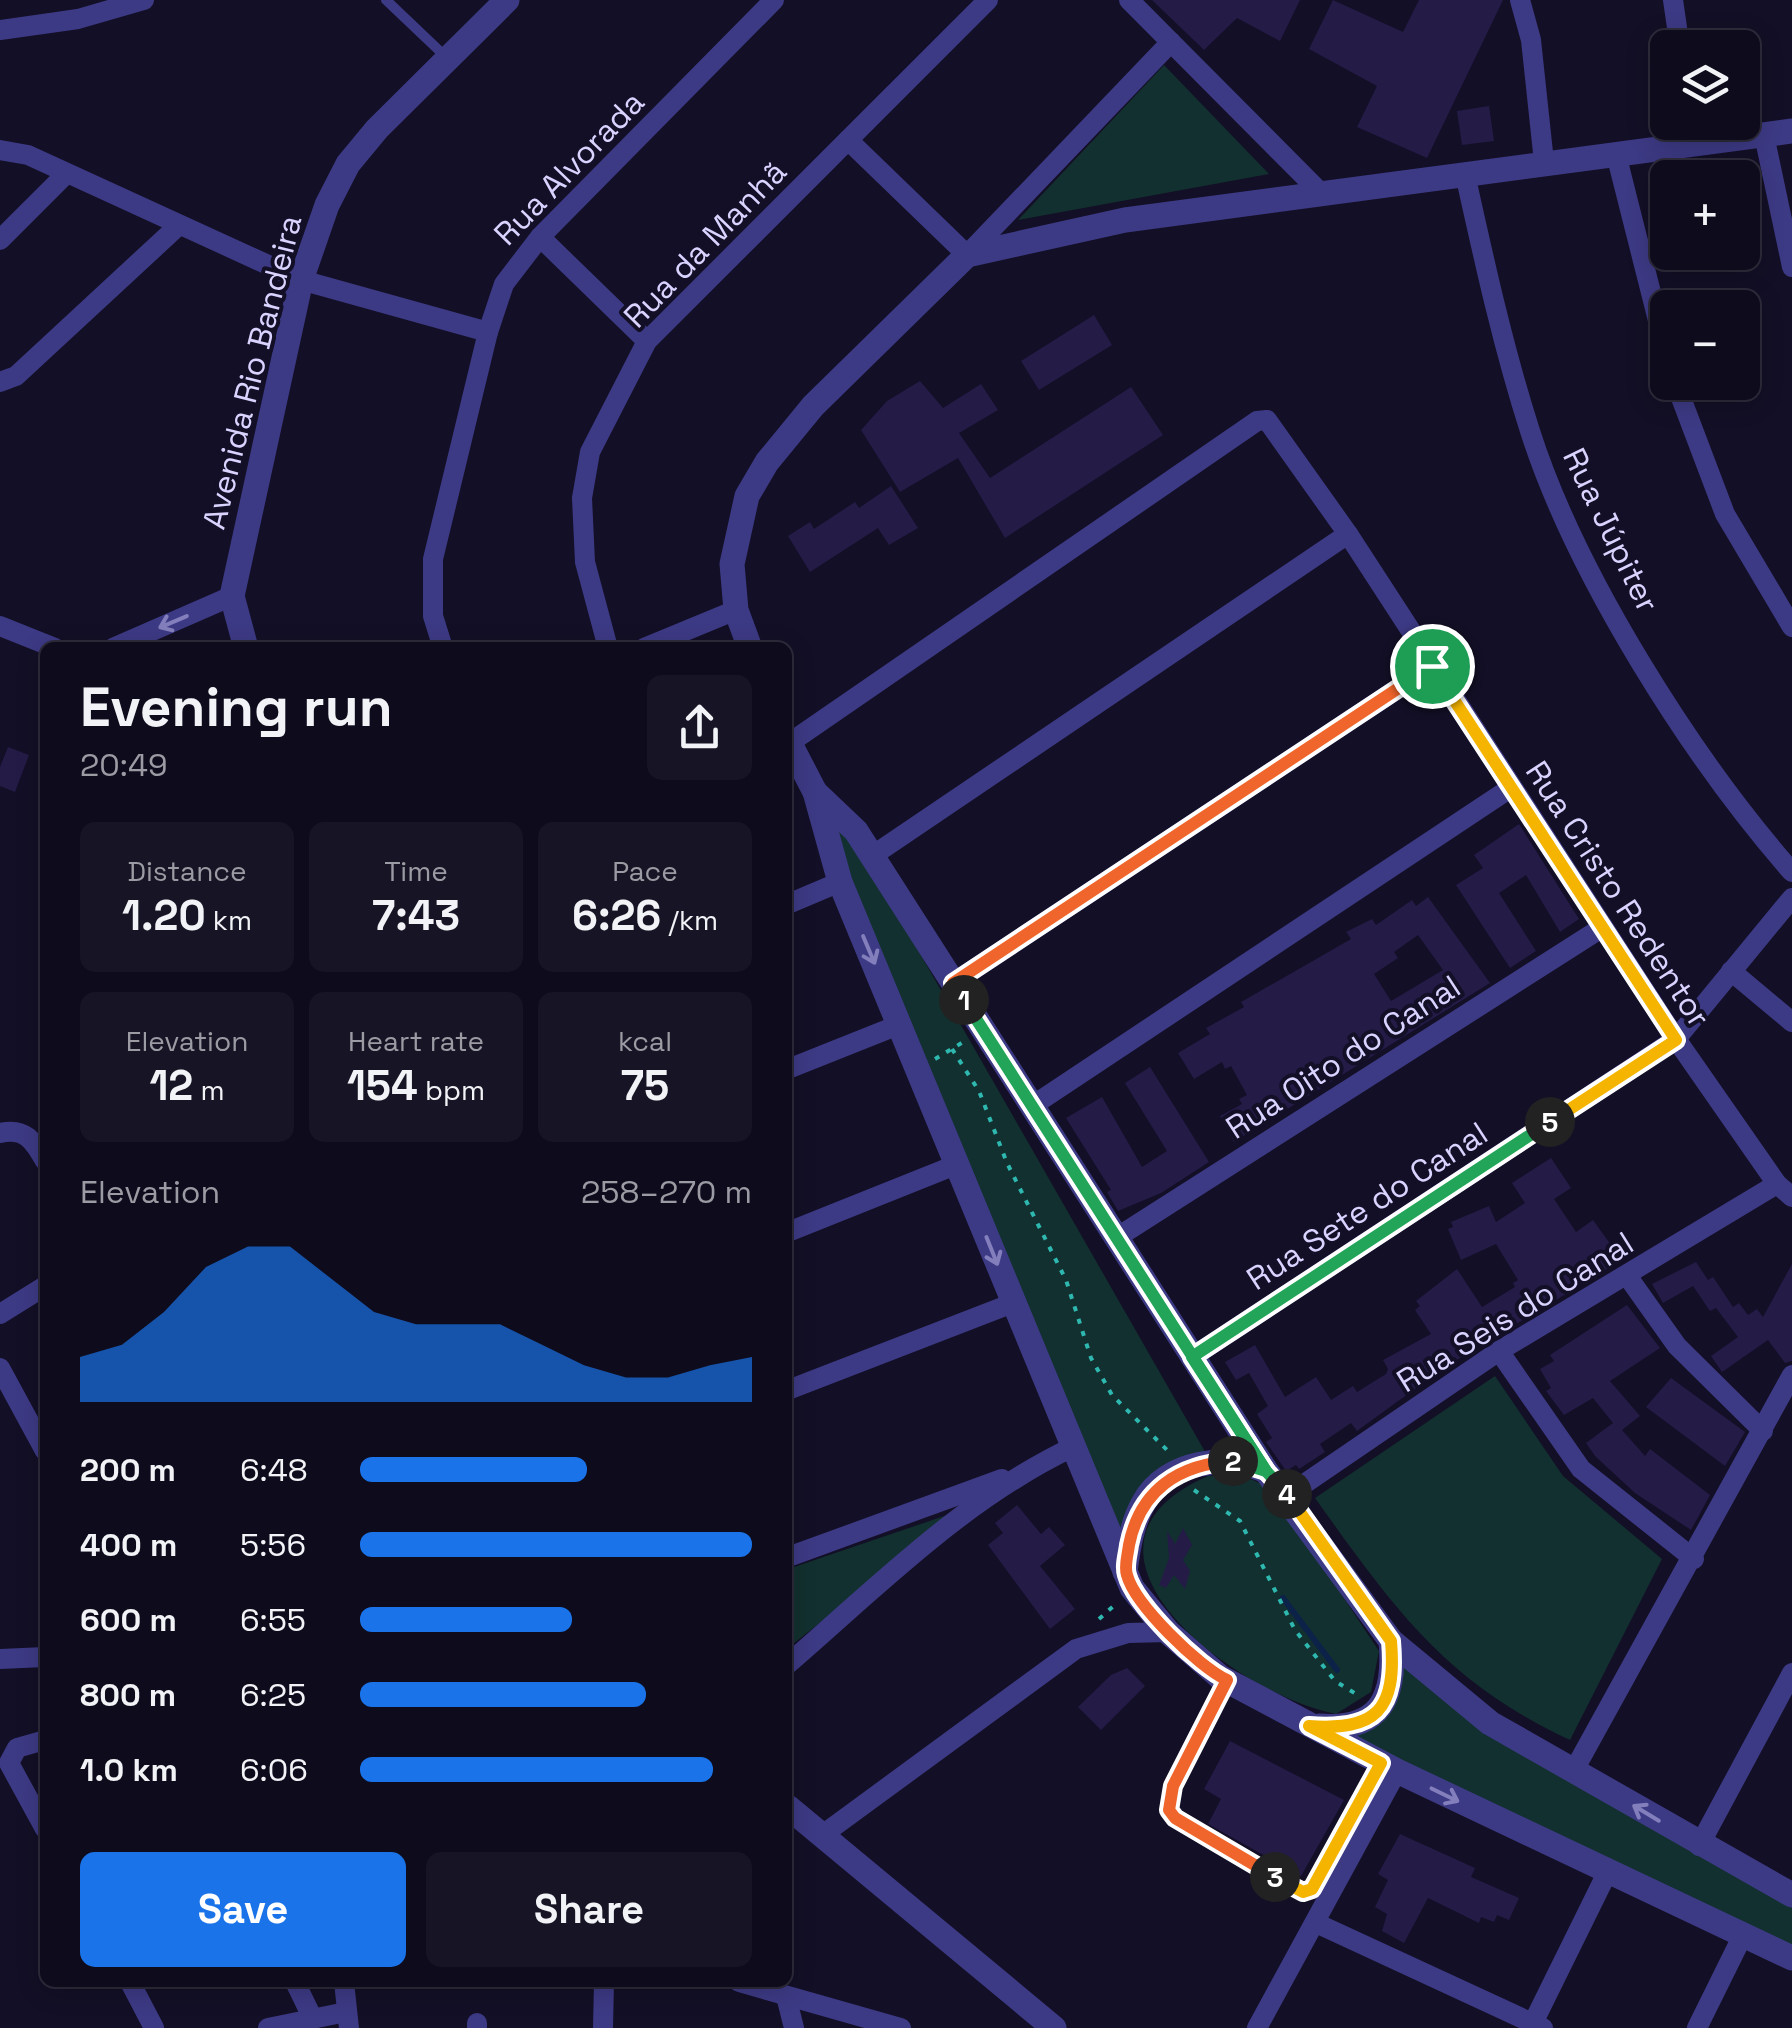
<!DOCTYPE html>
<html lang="en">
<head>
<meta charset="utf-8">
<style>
	body { margin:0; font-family:"Space Grotesk",sans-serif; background:#171425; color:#f1f3f6; height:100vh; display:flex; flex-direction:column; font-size:38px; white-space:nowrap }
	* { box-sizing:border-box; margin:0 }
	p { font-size:32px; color:#9b9ba3 }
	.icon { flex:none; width:55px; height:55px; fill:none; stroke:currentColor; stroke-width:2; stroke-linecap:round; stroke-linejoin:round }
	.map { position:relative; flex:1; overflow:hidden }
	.sheet { position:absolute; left:40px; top:642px; width:752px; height:1345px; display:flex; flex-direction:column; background:#0e0b1c; border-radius:15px; box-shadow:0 5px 25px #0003,0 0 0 2px #2e2b3b }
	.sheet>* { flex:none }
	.controls { position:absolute; left:1650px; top:30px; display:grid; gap:20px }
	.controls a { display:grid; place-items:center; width:110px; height:110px; border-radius:15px; background:#0e0b1c; box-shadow:0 5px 25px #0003,0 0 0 2px #2e2b3b; font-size:50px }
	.pin { position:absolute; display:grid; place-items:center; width:85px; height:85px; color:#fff; margin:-42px; border:5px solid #fff; border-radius:50%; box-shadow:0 2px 10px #0007 }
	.km { position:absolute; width:50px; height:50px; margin:-25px; border-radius:50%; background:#222; color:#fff; font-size:28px; line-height:50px; text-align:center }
	.round { display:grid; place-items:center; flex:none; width:105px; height:105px; border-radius:15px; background:#171425 }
	.head { display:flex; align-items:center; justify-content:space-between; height:170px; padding:0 40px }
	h1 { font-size:55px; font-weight:700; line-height:75px }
	.metrics { display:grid; grid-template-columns:repeat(3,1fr); gap:15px; height:170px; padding:10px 40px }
	.metrics div { display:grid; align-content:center; border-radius:15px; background:#171425; text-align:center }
	.metrics b { font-size:42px; font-weight:700 }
	.metrics small { font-size:28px; font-weight:400 }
	.metrics p { font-size:28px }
	.chart { height:280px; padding:20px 40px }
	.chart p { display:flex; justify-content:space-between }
	.chart svg { width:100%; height:180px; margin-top:10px; fill:#1a73e8; opacity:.7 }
	.cta { display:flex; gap:20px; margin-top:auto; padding:20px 40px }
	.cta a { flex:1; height:115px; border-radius:15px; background:#1a73e8; color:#fff; font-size:40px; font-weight:700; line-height:115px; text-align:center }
	.cta a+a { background:#171425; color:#f1f3f6 }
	ul { padding:0 40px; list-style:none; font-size:32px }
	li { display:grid; grid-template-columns:160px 120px 1fr; align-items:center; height:75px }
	li i { height:25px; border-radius:12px; background:#1a73e8 }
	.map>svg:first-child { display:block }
	.green { fill:#12302f }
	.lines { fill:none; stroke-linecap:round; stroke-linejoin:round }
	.stream { stroke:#0c2248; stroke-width:6 }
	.building { fill:#241b47; fill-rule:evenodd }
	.path { stroke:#2fb8b0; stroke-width:4; stroke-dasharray:5 8; stroke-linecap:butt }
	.service { stroke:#3d3a85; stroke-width:10 }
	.minor { stroke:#3d3a85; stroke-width:20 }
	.tertiary { stroke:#3d3a85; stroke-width:25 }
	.oneway { stroke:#837fbc }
	.split-1-casing { stroke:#fff; stroke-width:20 }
	.split-2-casing { stroke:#fff; stroke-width:20 }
	.split-3-casing { stroke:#fff; stroke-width:20 }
	.split-4-casing { stroke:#fff; stroke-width:20 }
	.split-5-casing { stroke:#fff; stroke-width:20 }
	.split-6-casing { stroke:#fff; stroke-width:20 }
	.split-1 { stroke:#f0652b; stroke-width:12 }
	.split-2 { stroke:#22a559; stroke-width:12 }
	.split-3 { stroke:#f0652b; stroke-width:12 }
	.split-4 { stroke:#f5b400; stroke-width:12 }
	.split-5 { stroke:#22a559; stroke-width:12 }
	.split-6 { stroke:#f5b400; stroke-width:12 }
	.labels { text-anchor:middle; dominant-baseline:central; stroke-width:8; stroke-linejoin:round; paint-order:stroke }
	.street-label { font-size:32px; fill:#d9d4ff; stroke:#130f26 }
</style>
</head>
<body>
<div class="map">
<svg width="1792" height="2028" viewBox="0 0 1792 2028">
	<rect width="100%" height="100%" fill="#130f26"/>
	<!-- green -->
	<g class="green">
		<polygon points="1164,65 1269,174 1018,220"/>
		<polygon points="813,777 867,861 1211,1462 1146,1498 1128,1552 1013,1303"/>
		<path d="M1495,1376l68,100 99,83 -92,181c-125,-58 -177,-133 -255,-242z"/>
		<path d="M1208,1476c26,-2 45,-1 66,17l105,158 -8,41 -35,22c-98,-18 -295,-165 -128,-238z"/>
		<polygon points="962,1510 788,1648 788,1569"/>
		<polygon points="1391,1641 1490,1723 1792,1900 1792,1958 1309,1726 1378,1713"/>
	</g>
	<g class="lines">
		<!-- stream -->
		<polyline class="stream" points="1283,1598 1337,1670"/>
	</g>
	<!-- building -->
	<g class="building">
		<polygon points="1152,0 1300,0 1280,41 1237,18 1204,50"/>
		<polygon points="1333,0 1403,32 1419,0 1503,0 1427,158 1357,127 1377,86 1309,49"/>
		<polygon points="1489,106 1494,141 1462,145 1457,111"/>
		<polygon points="1094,315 1112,345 1039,390 1021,361"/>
		<polygon points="920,381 943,408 981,384 998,410 959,433 990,478 1131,387 1163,435 1005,538 958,458 900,492 861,430 887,401"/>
		<polygon points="891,486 918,528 889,545 878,528 810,572 788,536 810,522 814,529 855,502 859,508"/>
		<polygon points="8,747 29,755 15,792 0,786 0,767"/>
		<polygon points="1519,824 1579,919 1560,932 1526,875 1499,893 1536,951 1510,968 1456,885 1483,868 1474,855"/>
		<path d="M1428,897l62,86 -256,159 -14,-26 22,-12 -3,-5 8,-4 -16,-29 -6,3 -3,-7 -28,17 -16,-26 32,-19 -4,-6 38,-21 -3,-5 110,-63 -5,-7 26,-13 4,6 36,-25 4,6zM1418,935l25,35 -52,31 -17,-27 24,-16 -4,-6z"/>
		<polygon points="1150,1067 1209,1162 1161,1193 1118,1211 1107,1192 1111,1190 1066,1118 1102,1097 1142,1167 1167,1151 1125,1083"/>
		<polygon points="1551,1158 1571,1188 1554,1199 1576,1232 1593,1220 1622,1260 1445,1367 1357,1431 1351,1423 1320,1444 1325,1452 1299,1469 1296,1465 1286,1471 1266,1442 1272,1438 1257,1414 1268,1406 1249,1373 1236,1380 1225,1362 1255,1345 1285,1397 1316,1377 1331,1400 1353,1386 1357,1392 1386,1374 1388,1369 1383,1360 1431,1334 1415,1310 1420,1306 1416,1301 1457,1269 1482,1307 1515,1287 1513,1283 1518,1280 1496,1244 1461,1260 1448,1229 1453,1227 1451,1222 1489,1206 1496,1222 1525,1203 1512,1183"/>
		<polygon points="1696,1262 1708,1280 1713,1277 1733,1307 1739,1303 1748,1315 1757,1309 1763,1317 1792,1264 1792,1361 1785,1363 1768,1340 1722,1372 1711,1356 1738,1337 1716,1308 1710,1311 1693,1286 1663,1303 1652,1284"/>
		<polygon points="1627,1305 1660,1348 1610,1381 1640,1416 1622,1430 1645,1456 1650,1449 1710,1495 1691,1530 1635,1493 1595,1456 1586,1443 1613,1423 1593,1398 1564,1415 1546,1391 1551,1388 1540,1369 1554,1361 1550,1355"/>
		<polygon points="1671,1378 1745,1432 1725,1466 1646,1407"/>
		<polygon points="1017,1505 1041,1534 1049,1527 1065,1545 1040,1566 1075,1609 1050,1629 988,1545 1003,1533 995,1523"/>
		<polygon points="1183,1528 1192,1545 1183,1560 1190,1571 1185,1589 1174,1575 1166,1588 1159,1585 1169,1558 1167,1531 1175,1544"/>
		<polygon points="1127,1668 1145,1686 1101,1730 1078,1707 1111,1675"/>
		<polygon points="1230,1741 1344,1800 1301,1876 1208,1824 1221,1799 1204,1789"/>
		<polygon points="1400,1834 1475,1868 1471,1877 1519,1898 1509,1920 1497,1915 1494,1922 1481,1917 1479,1923 1428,1898 1404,1943 1382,1931 1387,1914 1375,1907 1388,1880 1378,1874"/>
	</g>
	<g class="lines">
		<!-- path -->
		<g class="path">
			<polyline points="952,1049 979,1091 1007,1163 1066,1280 1091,1358 1112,1395 1170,1453"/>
			<polyline points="935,1059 965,1041"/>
			<polyline points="1194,1490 1240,1521 1295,1630 1335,1681 1361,1697"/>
			<polyline points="1099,1619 1118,1602"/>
		</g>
		<!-- service -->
		<g class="service">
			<polyline points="386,0 447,58"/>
			<polyline points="1226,1681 1173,1786 1169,1810 1175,1818 1303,1892 1312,1889 1380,1764"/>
		</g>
		<!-- minor -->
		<g class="minor">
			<polyline points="1129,0 1321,193"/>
			<polyline points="1520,0 1531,40 1544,162"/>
			<polyline points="1673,0 1680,48"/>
			<polyline points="0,30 78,19 144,0"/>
			<polyline points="1764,135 1792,267"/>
			<polyline points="848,140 967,255 1171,42"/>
			<polyline points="0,150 28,155 301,280 488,332"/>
			<polyline points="1616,154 1668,360"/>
			<path d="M1465,174c19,86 38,173 65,257 46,144 162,327 262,441"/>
			<polyline points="540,237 647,341"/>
			<polyline points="0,240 66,174"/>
			<polyline points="0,382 16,376 178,226"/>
			<polyline points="1675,382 1725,514 1792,627"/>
			<polyline points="0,626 55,648"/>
			<polyline points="113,648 232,596"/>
			<polyline points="443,648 433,616 433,559 488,332 504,284 540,237 774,0"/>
			<polyline points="608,648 585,562 582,498 590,452 647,341 988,0"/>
			<polyline points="644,648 736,610"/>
			<polyline points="788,744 1257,421 1267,420 1348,534 1676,1039 1777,1184 1792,1197"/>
			<polyline points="872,856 1348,534"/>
			<polyline points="788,904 840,882"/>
			<polyline points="1731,971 1792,1022"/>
			<polyline points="953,983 1432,666"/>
			<polyline points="788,1069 901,1024"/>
			<polyline points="1032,1106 1512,787"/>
			<path d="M0,1133c25,-6 34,8 45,28"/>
			<polyline points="788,1232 958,1164"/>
			<polyline points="1116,1238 1603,927"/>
			<polyline points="1628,1277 1677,1346 1763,1431"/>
			<polyline points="0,1314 45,1286"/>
			<polyline points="1499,1351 1581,1469 1694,1559"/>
			<polyline points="1192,1357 1676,1039 1792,898"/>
			<polyline points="0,1368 45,1451"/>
			<polyline points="788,1390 1013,1303"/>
			<polyline points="1288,1495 1499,1351 1777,1184"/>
			<polyline points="788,1557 1002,1479"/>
			<polyline points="0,1659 45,1657"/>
			<path d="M788,1664c89,-77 177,-166 285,-217"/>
			<polyline points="45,1740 17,1748 9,1763 45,1829"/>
			<polyline points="1573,1772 1792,1375"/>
			<polyline points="825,1833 1076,1649 1128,1633 1168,1632"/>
			<polyline points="1699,1846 1792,1673"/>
			<polyline points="1316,1923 1543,2028"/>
			<polyline points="130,1982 154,2028"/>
			<polyline points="295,1982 312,2017"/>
			<polyline points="344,1982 349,2028"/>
			<polyline points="739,1982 901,2028"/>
			<polyline points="786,1996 794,2028"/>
			<polyline points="477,2023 477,2028"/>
			<polyline points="1533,2023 1607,1873"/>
			<polyline points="268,2028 346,2012"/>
			<polyline points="603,2028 604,1982"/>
			<polyline points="1257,2028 1397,1771"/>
			<polyline points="1697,2028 1743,1935"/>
		</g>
		<!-- tertiary -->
		<g class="tertiary">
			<polyline points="246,648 232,596 301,280 327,205 348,164 377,129 507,0"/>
			<polyline points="750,648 736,610 732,564 747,496 767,462 813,406 967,255 1125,220 1792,131"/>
			<polyline points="788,740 815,792 840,882 1132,1588 1168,1632 1220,1677 1397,1771 1792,1958"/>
			<polyline points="815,792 856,831 1266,1471 1391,1641 1490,1723 1792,1895"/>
			<path d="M1125,1572c3,-24 7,-49 19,-70 22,-41 84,-49 122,-31"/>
			<path d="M1319,1726c61,5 77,-28 72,-85"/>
			<polyline points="788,1807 1054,2028"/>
		</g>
	</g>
	<!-- one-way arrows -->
	<defs><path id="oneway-shaft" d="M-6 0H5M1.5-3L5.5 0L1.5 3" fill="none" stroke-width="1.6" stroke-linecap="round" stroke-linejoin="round" transform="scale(2.5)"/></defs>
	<g class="oneway">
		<use href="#oneway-shaft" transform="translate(173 622) rotate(157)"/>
		<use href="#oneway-shaft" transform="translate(869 950) rotate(67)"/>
		<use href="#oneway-shaft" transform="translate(992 1251) rotate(68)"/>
		<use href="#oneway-shaft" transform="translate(1445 1795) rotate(26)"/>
		<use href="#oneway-shaft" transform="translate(1646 1813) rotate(-149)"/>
	</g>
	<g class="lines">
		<!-- split-1 casing -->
		<g class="split-1-casing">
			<polyline id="split-1" points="964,1000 953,983 1432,666"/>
		</g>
		<!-- split-2 casing -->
		<g class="split-2-casing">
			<polyline id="split-2" points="964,1000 1266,1471 1233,1461"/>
		</g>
		<!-- split-3 casing -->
		<g class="split-3-casing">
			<path id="split-3" d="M1233,1461c-54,3 -93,29 -104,84 -1,9 -5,21 -2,30 8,30 72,92 100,105l-54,106 -4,24 6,8 100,59"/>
		</g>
		<!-- split-4 casing -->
		<g class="split-4-casing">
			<path id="split-4" d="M1275,1877l28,15 9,-3 69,-126 -72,-37c67,5 88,-16 82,-85l-104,-147"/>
		</g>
		<!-- split-5 casing -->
		<g class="split-5-casing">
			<polyline id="split-5" points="1287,1494 1266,1471 1192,1357 1550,1122"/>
		</g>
		<!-- split-6 casing -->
		<g class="split-6-casing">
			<polyline id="split-6" points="1432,666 1676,1040 1550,1122"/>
		</g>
		<!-- split-1 -->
		<use href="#split-1" class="split-1"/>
		<!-- split-2 -->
		<use href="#split-2" class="split-2"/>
		<!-- split-3 -->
		<use href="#split-3" class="split-3"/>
		<!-- split-4 -->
		<use href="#split-4" class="split-4"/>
		<!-- split-5 -->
		<use href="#split-5" class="split-5"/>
		<!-- split-6 -->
		<use href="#split-6" class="split-6"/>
	</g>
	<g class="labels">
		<!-- street labels -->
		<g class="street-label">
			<text transform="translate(569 168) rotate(-46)">Rua Alvorada</text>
			<text transform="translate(705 244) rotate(-46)">Rua da Manhã</text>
			<text transform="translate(252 372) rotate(-76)">Avenida Rio Bandeira</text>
			<text transform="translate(1611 530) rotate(64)">Rua Júpiter</text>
			<text transform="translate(1618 894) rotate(57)">Rua Cristo Redentor</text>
			<text transform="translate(1343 1057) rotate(-33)">Rua Oito do Canal</text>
			<text transform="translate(1367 1206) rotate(-33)">Rua Sete do Canal</text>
			<text transform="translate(1515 1312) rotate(-32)">Rua Seis do Canal</text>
		</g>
	</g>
</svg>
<div class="controls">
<a><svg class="icon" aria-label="layers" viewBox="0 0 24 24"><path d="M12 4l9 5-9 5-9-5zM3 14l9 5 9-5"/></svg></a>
<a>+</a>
<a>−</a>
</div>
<div class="pin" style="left:1432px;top:666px;background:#1e9e55"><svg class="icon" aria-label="arrive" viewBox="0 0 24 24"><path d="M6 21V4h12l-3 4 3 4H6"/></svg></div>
<b class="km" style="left:964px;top:1000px">1</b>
<b class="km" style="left:1233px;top:1461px">2</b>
<b class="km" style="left:1275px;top:1877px">3</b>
<b class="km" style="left:1287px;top:1494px">4</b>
<b class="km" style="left:1550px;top:1122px">5</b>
<section class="sheet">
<div class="head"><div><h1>Evening run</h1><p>20:49</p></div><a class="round"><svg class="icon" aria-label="share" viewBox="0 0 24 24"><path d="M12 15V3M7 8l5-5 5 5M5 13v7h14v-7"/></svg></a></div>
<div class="metrics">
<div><p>Distance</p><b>1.20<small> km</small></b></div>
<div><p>Time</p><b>7:43</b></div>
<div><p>Pace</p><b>6:26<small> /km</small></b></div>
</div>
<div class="metrics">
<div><p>Elevation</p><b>12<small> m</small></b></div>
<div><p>Heart rate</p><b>154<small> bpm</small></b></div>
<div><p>kcal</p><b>75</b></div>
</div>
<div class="chart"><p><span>Elevation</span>258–270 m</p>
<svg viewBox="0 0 160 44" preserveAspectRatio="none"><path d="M0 44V33L10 30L20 22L30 11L40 6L50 6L60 14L70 22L80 25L90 25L100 25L110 30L120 35L130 38L140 38L150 35L160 33V44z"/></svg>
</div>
<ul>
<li><b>200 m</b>6:48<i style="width:58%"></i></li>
<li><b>400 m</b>5:56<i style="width:100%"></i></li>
<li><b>600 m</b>6:55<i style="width:54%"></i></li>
<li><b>800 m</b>6:25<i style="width:73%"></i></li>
<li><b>1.0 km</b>6:06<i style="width:90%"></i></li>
</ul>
<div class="cta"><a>Save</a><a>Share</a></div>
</section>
</div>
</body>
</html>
